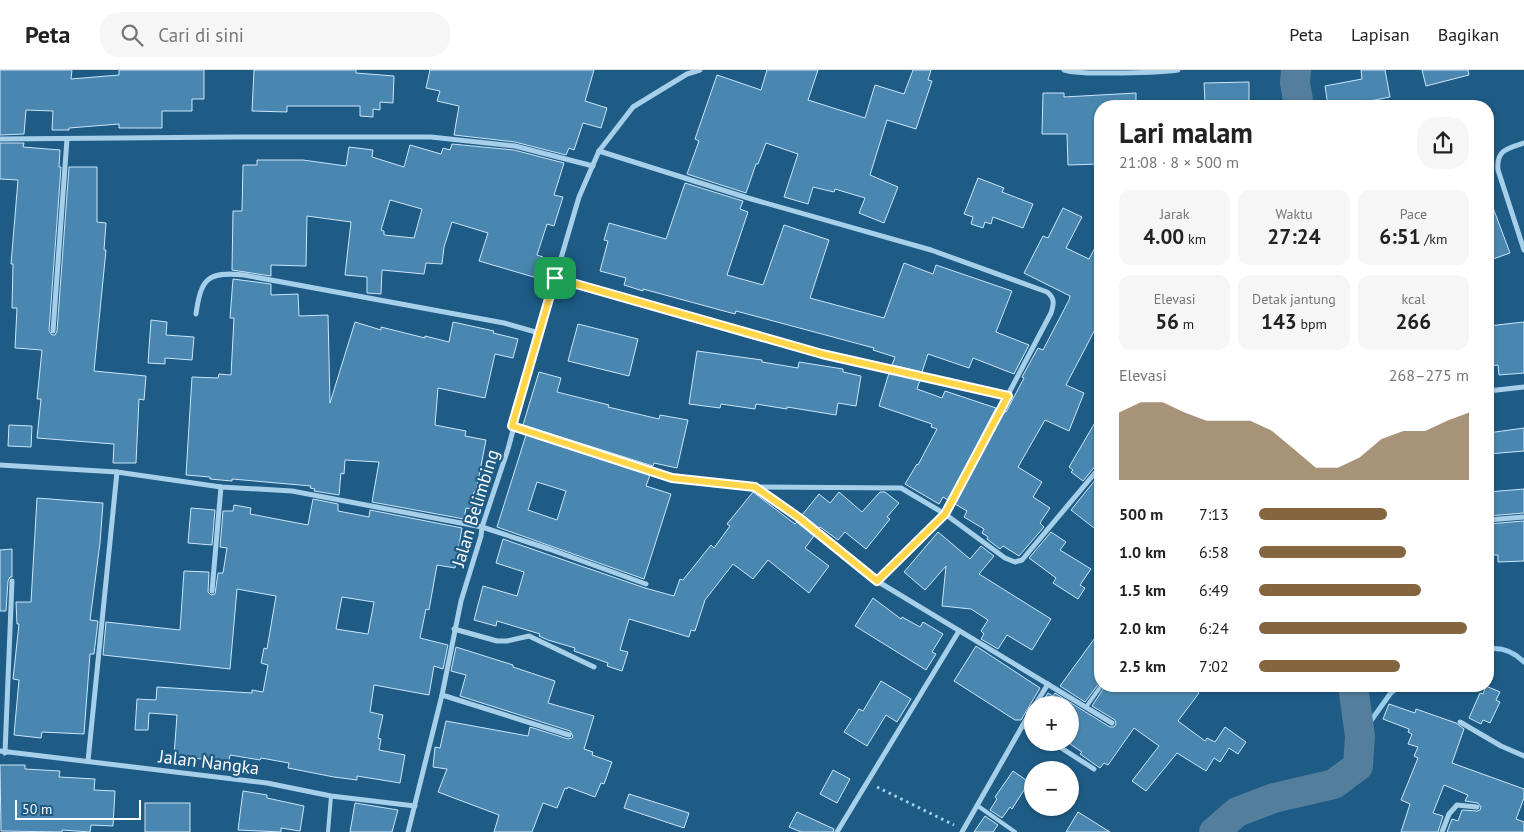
<!DOCTYPE html>
<html lang="id">
<head>
<meta charset="utf-8">
<style>
	body { margin:0; font-family:"PT Sans",sans-serif; background:#f6f6f6; color:#222; height:100vh; display:flex; flex-direction:column; font-size:19px; white-space:nowrap }
	* { box-sizing:border-box; margin:0 }
	p { font-size:16px; color:#767676 }
	.icon { flex:none; width:28px; height:28px; fill:none; stroke:currentColor; stroke-width:2; stroke-linecap:round; stroke-linejoin:round }
	.map { position:relative; flex:1; overflow:hidden }
	.drawer { position:absolute; left:1094px; top:30px; width:400px; height:592px; display:flex; flex-direction:column; background:#fff; border-radius:20px; box-shadow:0 1px 4px #0004 }
	.drawer>* { flex:none }
	.buttons { position:absolute; left:1024px; top:626px; display:grid; gap:10px }
	.buttons a { display:grid; place-items:center; width:55px; height:55px; border-radius:50%; background:#fff; box-shadow:0 1px 4px #0004; font-size:25px }
	.scale { position:absolute; left:15px; bottom:12px; width:126px; box-sizing:border-box; padding-left:5px; border:2px solid #fff; border-top:0; font-size:14px; line-height:18px; white-space:nowrap; color:#fff; -webkit-text-stroke:4px #1e5b85; paint-order:stroke }
	.pin { position:absolute; display:grid; place-items:center; width:42px; height:42px; color:#fff; margin:-21px; border-radius:10px; box-shadow:0 2px 8px #0006 }
	.round { display:grid; place-items:center; flex:none; width:52px; height:52px; border-radius:20px; background:#f6f6f6 }
	.overview { display:flex; align-items:center; justify-content:space-between; height:85px; padding:0 25px }
	h1 { font-size:28px; font-weight:600; line-height:38px }
	.figures { display:grid; grid-template-columns:repeat(3,1fr); gap:8px; height:85px; padding:5px 25px }
	.figures div { display:grid; align-content:center; border-radius:12px; background:#f6f6f6; text-align:center }
	.figures b { font-size:21px; font-weight:600 }
	.figures small { font-size:14px; font-weight:400 }
	.figures p { font-size:14px }
	.chart { height:140px; padding:10px 25px }
	.chart p { display:flex; justify-content:space-between }
	.chart svg { width:100%; height:90px; margin-top:5px; fill:#836640; opacity:.7 }
	ul { padding:0 25px; list-style:none; font-size:16px }
	li { display:grid; grid-template-columns:80px 60px 1fr; align-items:center; height:38px }
	li i { height:12px; border-radius:6px; background:#836640 }
	header { display:flex; align-items:center; gap:30px; box-sizing:border-box; height:70px; padding:0 25px; background:#fff; border-bottom:1px solid #e0e0e0 }
	header strong { font-size:24px }
	nav { display:flex; gap:28px; margin-inline-start:auto; font-size:18px }
	.search { width:350px; height:45px; background:#f6f6f6; display:flex; align-items:center; gap:12px; box-sizing:border-box; padding:0 18px; border-radius:20px; color:#767676; font-size:19px }
	.map>svg:first-child { display:block }
	.lines { fill:none; stroke-linecap:round; stroke-linejoin:round }
	.stream { stroke:#9accec; stroke-width:5 }
	.river { stroke:#537e9c; stroke-width:30 }
	.building { fill:#4a87b0; stroke:#cbe6f8; fill-rule:evenodd }
	.path { stroke:#a6cfea; stroke-width:3; stroke-dasharray:2.5 4; stroke-linecap:butt }
	.lane { stroke:#a6cfea; stroke-width:4 }
	.street { stroke:#a6cfea; stroke-width:5 }
	.route-casing { stroke:#fff; stroke-width:10 }
	.route { stroke:#ffd54a; stroke-width:6 }
	.labels { text-anchor:middle; dominant-baseline:central; stroke-width:4.5; stroke-linejoin:round; paint-order:stroke }
	.street-label { font-size:18px; fill:#fff; stroke:#1e5b85 }
</style>
</head>
<body>
<header>
<strong>Peta</strong>
<div class="search"><svg class="icon" aria-label="search" viewBox="0 0 24 24"><circle cx="10" cy="10" r="6"/><path d="M15 15l6 6"/></svg>Cari di sini</div>
<nav><a>Peta</a><a>Lapisan</a><a>Bagikan</a></nav>
</header>
<div class="map">
<svg width="1524" height="762" viewBox="0 0 1524 762">
	<rect width="100%" height="100%" fill="#1e5b85"/>
	<g class="lines">
		<!-- stream -->
		<g class="stream">
			<path d="M1488,579c14,-2 26,3 36,13"/>
			<polyline points="1360,666 1390,624 1399,616"/>
		</g>
		<!-- river -->
		<g class="river">
			<polyline points="1296,0 1295,13 1299,36"/>
			<polyline points="1214,762 1237,742 1274,728 1334,714 1358,696 1360,666 1353,616"/>
		</g>
	</g>
	<!-- building -->
	<g class="building">
		<polygon points="0,0 72,0 71,9 119,5 119,0 204,0 204,29 192,29 192,41 162,41 162,58 119,58 119,54 69,58 69,60 52,60 53,41 26,40 24,64 0,65"/>
		<polygon points="254,0 356,0 356,3 394,6 393,33 380,32 380,40 373,39 373,47 360,46 360,36 287,36 287,42 252,41"/>
		<polygon points="430,0 594,0 585,31 607,38 601,58 583,53 574,80 569,78 566,85 515,72 454,65 459,36 437,31 440,21 426,18"/>
		<polygon points="767,0 818,0 808,30 865,48 875,15 904,24 913,0 931,0 928,10 932,11 916,59 887,50 870,105 898,117 884,153 859,143 865,128 835,119 834,122 813,117 808,134 784,127 798,84 766,73 758,94 756,94 746,123 687,104 699,71 695,69 717,5 761,20"/>
		<polygon points="1361,0 1385,0 1390,27 1345,36 1328,36 1325,16 1362,9"/>
		<polygon points="1422,0 1468,0 1469,5 1426,16"/>
		<polygon points="1249,12 1249,31 1205,32 1204,13"/>
		<polygon points="1043,23 1064,23 1064,27 1136,23 1136,36 1100,36 1100,94 1068,95 1067,64 1042,64"/>
		<polygon points="0,73 24,73 23,77 60,80 59,97 61,97 49,261 52,265 55,265 57,261 69,97 97,97 97,152 106,153 104,180 106,180 94,301 146,306 144,330 139,329 136,393 113,393 114,374 37,368 41,329 37,329 42,280 15,278 17,238 12,238 13,194 11,194 18,110 0,109"/>
		<path d="M452,74l62,6 50,13 -10,32 9,2 -9,29 -7,-2 -10,31 6,2 -6,21 -58,-17 9,-28 -36,-11 -8,25 -2,17 -16,-1 -2,11 -42,-4 -1,24 -14,-1v-16l-22,-2 6,-53 -44,-6 -1,50 -35,-1v11l-39,-6 1,-59h9l1,-46h14v-5h46l43,6 3,-19 24,3 -1,7 32,10 6,-22 31,9 2,-6 7,2zM390,130l32,9 -8,29 -30,-3v-4l-3,-1z"/>
		<polygon points="978,108 1004,118 1002,122 1033,134 1023,158 993,147 991,154 985,152 983,158 971,154 973,147 964,144"/>
		<polygon points="685,113 743,131 740,139 748,142 727,205 763,215 784,155 829,170 810,228 884,248 904,193 933,204 936,195 1012,221 996,262 1029,275 1014,304 973,288 969,298 928,284 922,302 892,295 895,287 873,280 874,278 736,241 735,244 643,219 643,221 624,215 626,208 600,201 608,171 604,170 609,153 666,169"/>
		<polygon points="1488,127 1489,127 1510,183 1493,189 1488,174"/>
		<polygon points="1063,138 1082,147 1066,178 1089,189 1100,168 1100,250 1066,315 1084,323 1069,361 1045,350 1018,397 1042,412 1033,427 1050,438 1040,453 1044,457 1019,486 1003,476 1000,479 987,469 988,467 982,463 984,459 964,447 967,441 955,434 1004,341 1006,342 1024,308 1022,307 1038,278 1043,280 1069,230 1070,226 1024,203 1043,166 1048,168"/>
		<polygon points="233,209 271,214 271,225 298,224 299,246 328,245 330,333 355,252 381,260 381,257 425,268 425,266 449,272 453,252 494,261 493,263 518,269 513,288 495,284 485,328 438,318 435,355 466,361 465,366 486,370 476,422 474,422 471,439 466,438 464,449 372,432 379,392 345,390 344,404 341,403 339,425 314,421 315,419 310,418 311,416 232,409 232,411 210,409 210,407 186,405 192,307 218,308 219,304 231,305 234,248 230,248"/>
		<polygon points="151,250 167,252 166,265 194,267 192,290 165,288 165,294 148,293"/>
		<polygon points="1524,252 1524,303 1499,305 1498,295 1488,296 1488,256"/>
		<polygon points="578,254 638,269 629,306 568,291"/>
		<polygon points="697,281 762,290 762,292 798,298 799,292 843,299 843,302 861,306 856,336 838,333 836,345 787,337 787,339 756,334 755,339 721,334 720,338 689,334"/>
		<polygon points="539,302 561,308 557,322 609,335 608,337 659,349 660,345 688,350 677,398 654,393 653,396 523,355"/>
		<polygon points="889,303 920,310 917,319 942,328 945,321 996,338 948,430 943,427 939,434 905,414 917,394 918,395 937,359 931,357 932,354 879,336"/>
		<polygon points="1100,344 1100,393 1097,394 1083,411 1071,402 1073,400 1069,397"/>
		<polygon points="9,355 32,356 31,377 8,376"/>
		<polygon points="1524,358 1524,381 1488,384 1488,363"/>
		<path d="M526,365l124,40 -4,11 25,8 -27,85 -147,-52zM537,412l29,9 -9,29 -29,-10z"/>
		<polygon points="1100,404 1100,450 1094,458 1071,440"/>
		<polygon points="1524,419 1524,443 1488,446 1488,422"/>
		<polygon points="753,422 795,454 797,452 814,466 805,478 829,496 809,523 768,490 753,509 733,494 705,530 695,561 691,560 689,567 629,549 620,580 628,582 622,601 607,596 608,593 574,581 575,578 548,570 539,566 540,564 497,551 496,556 474,550 483,516 517,526 524,502 496,493 503,469 645,518 674,526 680,509 683,510 711,475 714,478 730,456 727,454"/>
		<polygon points="839,422 862,442 880,422 885,422 899,433 887,447 890,449 866,479 845,462 838,470 823,459 820,457 819,459 802,445 819,424 830,433"/>
		<polygon points="37,428 103,433 100,473 90,550 98,551 94,584 90,584 84,664 42,662 41,668 14,665 19,610 13,609 19,554 17,554 16,532 31,532"/>
		<path d="M313,429l25,5v7l31,6 1,-7 92,18 -7,40 -18,-3 -8,45 -3,-1 -6,29 28,7 -5,24 -9,-3 -5,29 -55,-10 -4,27 13,3 -5,23 3,1 -2,11 26,5 -5,28 -43,-7v4l-23,-3 -46,-9 1,-5 -28,-5 -1,2 -30,-5 -1,7 -55,-6 3,-41 -28,-2 -1,17h-13l2,-31 19,1 1,-13 95,6v-3l11,2 5,-27 -7,-2 3,-15 3,1 9,-53 -39,-7 -7,80 -127,-14 3,-33 74,8 4,-59 25,1 -1,20 3,3 4,-1 3,-21h5l4,-25 -7,-1 3,-36h10l1,-6 17,3 -1,6 58,11zM342,527l32,5 -6,32 -32,-5z"/>
		<polygon points="191,438 215,440 212,475 188,473"/>
		<polygon points="1524,451 1524,491 1498,492 1498,485 1488,485 1488,454"/>
		<polygon points="938,462 970,489 981,476 994,486 979,504 1051,549 1032,580 1007,565 998,579 981,569 984,564 981,561 988,550 971,539 942,536 946,496 925,520 904,502"/>
		<polygon points="1051,462 1066,472 1060,480 1091,499 1080,515 1085,518 1078,529 1053,513 1056,508 1029,488"/>
		<polygon points="12,479 12,507 10,507 8,511 6,541 0,541 0,480"/>
		<polygon points="873,528 901,549 902,547 920,557 923,552 943,564 932,582 936,584 926,600 855,556"/>
		<polygon points="1100,561 1100,612 1085,632 1060,616"/>
		<polygon points="976,576 1040,618 1021,650 1015,650 954,611"/>
		<polygon points="456,577 513,595 513,597 555,611 548,633 594,646 584,679 593,682 592,685 612,692 604,714 601,713 595,727 568,717 567,719 565,718 557,738 543,733 532,762 494,762 499,745 438,722 447,699 433,697 435,677 440,678 446,651 528,666 530,657 568,669 572,668 573,666 570,661 460,626 466,605 451,601"/>
		<polygon points="881,611 911,629 897,652 886,645 867,676 844,662 859,639 863,641"/>
		<polygon points="1105,616 1190,616 1199,623 1178,651 1205,671 1207,668 1215,672 1225,657 1246,672 1238,684 1229,678 1220,692 1214,688 1206,701 1177,683 1146,721 1132,711 1159,676 1134,658 1108,695 1104,693 1100,698 1080,684 1082,682 1070,674 1070,635 1040,635 1048,623 1053,626 1055,623 1110,657 1114,657 1116,654 1115,650 1092,636"/>
		<polygon points="1486,616 1500,622 1496,630 1500,632 1490,653 1483,650 1481,654 1469,648 1480,623 1483,624"/>
		<polygon points="1389,634 1415,643 1416,639 1456,653 1464,659 1452,693 1524,719 1524,728 1516,749 1524,752 1524,762 1447,762 1452,749 1458,751 1462,740 1477,741 1480,740 1481,737 1478,733 1465,731 1468,725 1444,715 1433,743 1443,746 1438,762 1401,762 1410,734 1401,730 1418,688 1414,686 1418,677 1408,674 1412,664 1408,662 1409,659 1383,649"/>
		<polygon points="0,695 25,695 25,699 60,701 59,707 95,709 94,720 115,721 113,756 91,755 90,762 62,760 62,762 1,761"/>
		<polygon points="833,700 850,709 837,733 820,724"/>
		<polygon points="1013,701 1029,712 1012,739 1010,737 1002,748 990,740 997,729 995,727"/>
		<polygon points="243,721 267,725 267,728 304,736 300,761 281,758 281,762 238,760"/>
		<polygon points="629,724 689,743 684,758 624,738"/>
		<rect x="145" y="733" width="45" height="29"/>
		<polygon points="355,733 398,740 392,762 350,762"/>
		<polygon points="797,742 834,759 833,762 801,762 789,757"/>
		<polygon points="1078,742 1110,762 1066,762"/>
		<polygon points="985,746 998,755 993,762 974,762"/>
	</g>
	<g class="lines">
		<!-- path -->
		<polyline class="path" points="877,717 954,755"/>
		<!-- lane -->
		<g class="lane">
			<polyline points="1086,637 1101,616"/>
			<polyline points="978,736 1015,762"/>
			<polyline points="328,762 331,726"/>
		</g>
		<!-- street -->
		<g class="street">
			<path d="M1064,0c15,4 31,3 47,3 22,0 45,0 67,-3"/>
			<polyline points="0,69 235,67 431,67 515,76 593,96"/>
			<path d="M1524,73c-16,5 -28,7 -26,27l26,80"/>
			<path d="M599,81l149,47 183,52 116,42c8,6 7,12 4,21l-106,201 -68,67"/>
			<polyline points="555,208 822,284 1008,325"/>
			<path d="M196,244c5,-35 11,-43 48,-39l260,48 35,10"/>
			<polyline points="53,261 67,69"/>
			<polyline points="1488,321 1524,317"/>
			<polyline points="513,356 681,410 755,417 901,418 945,444 1005,488 1015,492 1022,490 1100,397"/>
			<polyline points="0,395 117,402 221,417 292,421 482,457 549,479 646,514"/>
			<polyline points="755,417 798,447 877,511 1112,653"/>
			<polyline points="1488,450 1524,447"/>
			<polyline points="212,521 221,417"/>
			<polyline points="454,559 497,571 507,571 529,566 594,597"/>
			<polyline points="442,625 569,665"/>
			<polyline points="1035,635 1048,614"/>
			<polyline points="1460,652 1501,676 1524,686"/>
			<polyline points="1023,655 1032,661"/>
			<polyline points="1052,672 1094,699"/>
			<polyline points="0,681 267,713 331,726 415,736"/>
			<polyline points="5,683 12,511"/>
			<polyline points="88,691 117,402"/>
			<polyline points="408,762 442,625 461,531 481,466 482,457 508,379 539,263 579,127 599,81 633,37 687,4 700,0"/>
			<polyline points="837,762 959,561"/>
			<polyline points="962,762 1032,639"/>
			<polyline points="1442,762 1449,744 1457,735 1477,737"/>
		</g>
	</g>
	<g class="lines">
		<!-- route casing -->
		<g class="route-casing">
			<polygon id="route" points="555,208 822,284 1008,326 945,444 877,511 798,447 755,417 672,408 512,356"/>
		</g>
		<!-- route -->
		<use href="#route" class="route"/>
	</g>
	<g class="labels">
		<!-- street labels -->
		<g class="street-label">
			<text transform="translate(475 438) rotate(-73)">Jalan Belimbing</text>
			<text transform="translate(209 692) rotate(7)">Jalan Nangka</text>
		</g>
	</g>
</svg>
<div class="buttons">
<a>+</a>
<a>−</a>
</div>
<div class="scale">50 m</div>
<div class="pin" style="left:555px;top:208px;background:#1e9e55"><svg class="icon" aria-label="arrive" viewBox="0 0 24 24"><path d="M6 21V4h12l-3 4 3 4H6"/></svg></div>
<section class="drawer">
<div class="overview"><div><h1>Lari malam</h1><p>21:08 · 8 × 500 m</p></div><a class="round"><svg class="icon" aria-label="share" viewBox="0 0 24 24"><path d="M12 15V3M7 8l5-5 5 5M5 13v7h14v-7"/></svg></a></div>
<div class="figures">
<div><p>Jarak</p><b>4.00<small> km</small></b></div>
<div><p>Waktu</p><b>27:24</b></div>
<div><p>Pace</p><b>6:51<small> /km</small></b></div>
</div>
<div class="figures">
<div><p>Elevasi</p><b>56<small> m</small></b></div>
<div><p>Detak jantung</p><b>143<small> bpm</small></b></div>
<div><p>kcal</p><b>266</b></div>
</div>
<div class="chart"><p><span>Elevasi</span>268–275 m</p>
<svg viewBox="0 0 160 44" preserveAspectRatio="none"><path d="M0 44V11L10 6L20 6L30 11L40 15L50 15L60 15L70 20L80 29L90 38L100 38L110 33L120 24L130 20L140 20L150 15L160 11V44z"/></svg>
</div>
<ul>
<li><b>500 m</b>7:13<i style="width:61%"></i></li>
<li><b>1.0 km</b>6:58<i style="width:70%"></i></li>
<li><b>1.5 km</b>6:49<i style="width:77%"></i></li>
<li><b>2.0 km</b>6:24<i style="width:99%"></i></li>
<li><b>2.5 km</b>7:02<i style="width:67%"></i></li>
</ul>
</section>
</div>
</body>
</html>
